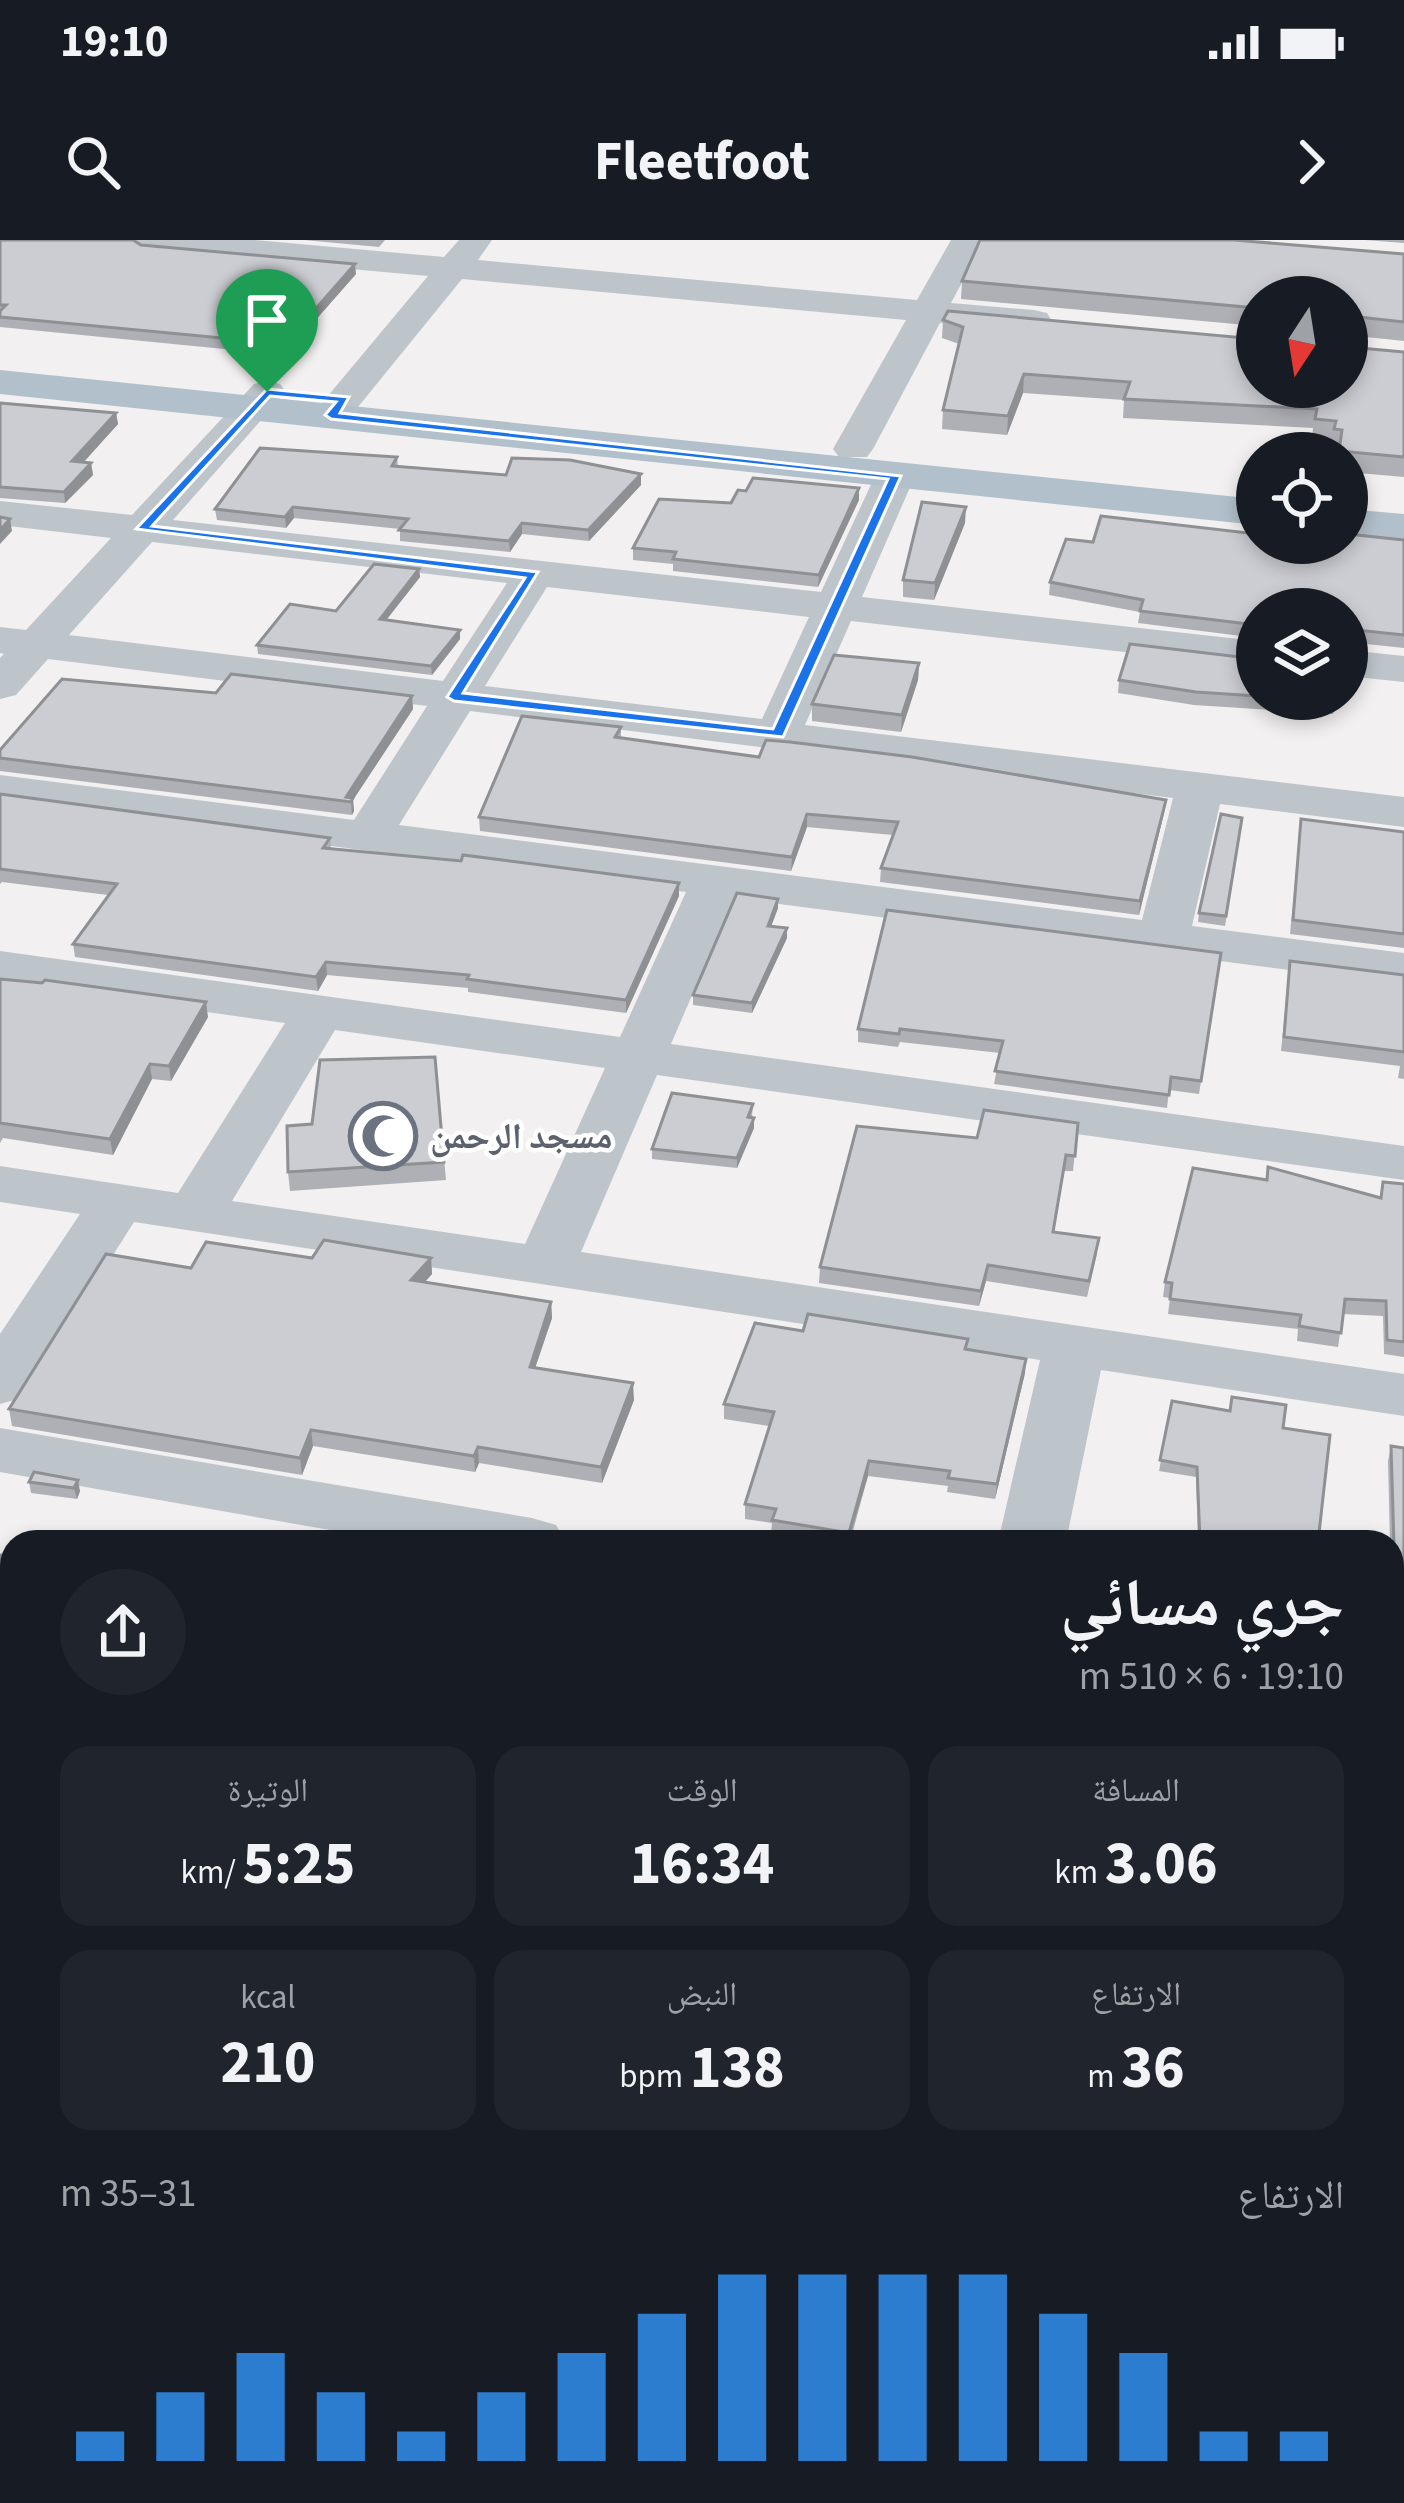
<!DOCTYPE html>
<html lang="ar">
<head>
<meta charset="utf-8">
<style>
	body { margin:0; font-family:"Source Sans 3","Noto Naskh Arabic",sans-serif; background:#20242c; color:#f1f3f6; direction:rtl; height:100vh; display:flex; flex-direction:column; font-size:45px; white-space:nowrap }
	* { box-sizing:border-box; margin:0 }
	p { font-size:39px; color:#9ea1a6 }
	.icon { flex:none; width:66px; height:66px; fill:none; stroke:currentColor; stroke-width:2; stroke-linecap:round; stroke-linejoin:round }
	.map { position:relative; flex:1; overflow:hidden; direction:ltr }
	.drawer { position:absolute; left:0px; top:1290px; width:1404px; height:975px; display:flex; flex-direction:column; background:#171b24; border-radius:36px 36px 0 0; box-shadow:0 6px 18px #0003; direction:rtl }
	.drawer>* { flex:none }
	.needle { width:78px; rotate:192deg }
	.controls { position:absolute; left:1236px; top:36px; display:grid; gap:24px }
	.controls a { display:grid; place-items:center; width:132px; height:132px; border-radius:50%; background:#171b24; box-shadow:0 6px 18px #0003; font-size:60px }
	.pin { position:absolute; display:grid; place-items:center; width:102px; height:102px; color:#fff; margin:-123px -51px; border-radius:50% 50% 50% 0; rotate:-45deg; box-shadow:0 0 12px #0007 }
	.pin .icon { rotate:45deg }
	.round { display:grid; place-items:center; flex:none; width:126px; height:126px; border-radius:63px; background:#20242c }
	.head { display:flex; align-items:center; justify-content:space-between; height:204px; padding:0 60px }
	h1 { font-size:66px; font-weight:700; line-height:90px }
	.figures { display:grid; grid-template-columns:repeat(3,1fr); gap:18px; height:204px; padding:12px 60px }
	.figures div { display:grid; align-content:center; border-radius:30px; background:#20242c; text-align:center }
	.figures b { font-size:60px; font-weight:700 }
	.figures small { font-size:33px; font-weight:400 }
	.figures p { font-size:33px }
	.chart { height:336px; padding:24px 60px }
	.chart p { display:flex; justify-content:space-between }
	.chart svg { width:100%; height:216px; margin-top:12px; stroke:#2c7dd0; stroke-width:6 }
	.status { display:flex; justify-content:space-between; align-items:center; height:84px; padding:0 60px; background:#171b24; direction:ltr }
	.status svg { height:33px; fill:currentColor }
	header { display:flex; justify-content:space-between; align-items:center; height:156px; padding:0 60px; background:#171b24; font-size:54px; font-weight:700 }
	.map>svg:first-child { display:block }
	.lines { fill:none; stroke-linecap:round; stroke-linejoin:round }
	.minor { fill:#bdc5cb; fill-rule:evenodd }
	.major { fill:#b2c0cb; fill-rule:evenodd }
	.wall { fill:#afb0b5 }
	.shaded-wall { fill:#8e9093 }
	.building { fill:#cbcdd2; stroke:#8e9093; stroke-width:3 }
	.route { fill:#1a73e8; stroke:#fff; stroke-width:3; fill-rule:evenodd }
	.labels { text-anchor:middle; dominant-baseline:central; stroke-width:9; stroke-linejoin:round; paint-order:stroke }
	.worship-label { font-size:36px; font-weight:bold; fill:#5b616d; stroke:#fff; text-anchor:start }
</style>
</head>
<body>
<div class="status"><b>19:10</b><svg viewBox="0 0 49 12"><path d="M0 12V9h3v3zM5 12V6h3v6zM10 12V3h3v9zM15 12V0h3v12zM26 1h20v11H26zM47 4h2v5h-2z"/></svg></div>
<header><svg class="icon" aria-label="forward" viewBox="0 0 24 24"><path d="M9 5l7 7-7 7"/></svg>Fleetfoot<svg class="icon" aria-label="search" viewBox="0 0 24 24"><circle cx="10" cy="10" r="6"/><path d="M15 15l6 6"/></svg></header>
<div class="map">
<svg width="1404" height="2263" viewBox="0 0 1404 2263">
	<rect width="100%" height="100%" fill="#f2f0f0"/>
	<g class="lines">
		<!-- minor -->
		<g class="minor">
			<polygon points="126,0 255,0 444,17 459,0 492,0 478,20 917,60 951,0 985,0 951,63 1034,70 1047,73 1052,81 1047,89 1034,92 940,83 873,209 867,217 839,217 833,209 906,80 462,39 345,183 317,183 312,175 428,36 143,10"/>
			<path d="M267,141l13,3 6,8 -113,128 648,72 54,-116 6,-8h28l6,8 -53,121 395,44v26l-406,-46 -46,104 599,72v30l-184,-23 -28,122 212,27v32l-670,-87 -63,146 733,102v34l-747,-105 -76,177 823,122v42l-303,-46 -35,172h-68l42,-182 -906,-138 -112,176 -22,6v-70l80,-120 -80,-12v-36l178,27 107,-170 -285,-40v-32l620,86 66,-145 -686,-89v-28l354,45 73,-114 -379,-47 -32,36 -16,4v-41l4,-4 -4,-1v-26l26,3 85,-92 -111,-13v-24l132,14 122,-131zM152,302l355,41 -64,98 -374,-46zM547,347l262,30 -47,102 -277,-33zM470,471l703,87 -31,122 -743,-95zM335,790l270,38 -80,176 -293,-43z"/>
			<polygon points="1347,410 1404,416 1404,442 1347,436"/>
			<polygon points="0,1188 532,1278 556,1285 566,1302 398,1302 0,1232"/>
			<polygon points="1392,1424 1404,1426 1404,1478 1392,1476"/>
			<polygon points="0,1522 12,1524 12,1580 0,1578"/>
			<polygon points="1392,1792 1404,1794 1404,1862 1392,1860"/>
			<polygon points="0,1956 12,1959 12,2035 0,2032"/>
			<polygon points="774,2253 866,2253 864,2263 772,2263"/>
			<polygon points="1102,2253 1237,2253 1241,2263 1106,2263"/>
		</g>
		<!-- major -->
		<g class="major">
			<polygon points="0,130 1257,259 1257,285 0,154"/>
			<polygon points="1347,269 1404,274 1404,300 1347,295"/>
		</g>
	</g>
	<!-- wall -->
	<g class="wall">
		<polygon points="0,0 141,5 356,34 305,92 247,88 224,109 0,87"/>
		<polygon points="304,0 385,0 379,7"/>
		<polygon points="1365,0 1404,0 1404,3"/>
		<polygon points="1404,14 1404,101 1347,95 1347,57 1257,57 1257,86 961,59 962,41"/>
		<polygon points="943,80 1404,112 1404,237 1347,232 1347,213 1338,213 1339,209 1331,209 1332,200 1312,198 1313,188 1123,178 1124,160 1023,153 1007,195 942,189 943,170 959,104 942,98"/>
		<polygon points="0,163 116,173 118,184 83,222 91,223 93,235 65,263 0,258"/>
		<polygon points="397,217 398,227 641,245 589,301 522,294 510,312 400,301 400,289 294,278 286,288 217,280 215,269"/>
		<polygon points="859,248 859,260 818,347 673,331 673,324 633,320 633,308 731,263"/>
		<polygon points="965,283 934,360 903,357 903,340"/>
		<polygon points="1404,300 1404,408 1347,402 1347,369 1257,369 1257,398 1138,383 1140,372 1049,355 1050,342 1093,302 1257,303"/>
		<polygon points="419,329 420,337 386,380 460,390 460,399 432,435 258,414 257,405 336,371"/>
		<polygon points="1257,419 1257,459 1336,459 1333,474 1194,465 1118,453 1119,440"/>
		<polygon points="919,423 918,440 901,492 812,481 812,464"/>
		<polygon points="216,453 412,456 413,469 353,560 354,571 352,575 0,531 0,510"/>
		<polygon points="621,487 621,498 1164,573 1139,675 880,642 881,628 893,595 807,587 791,631 480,591 479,577"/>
		<polygon points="0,554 330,598 331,609 679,656 626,773 468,752 468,748 327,735 318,751 75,717 73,704 108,655 2,642 0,644"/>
		<polygon points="1242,578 1225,686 1198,682 1199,673"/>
		<polygon points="1301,579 1404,592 1404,708 1290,694"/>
		<polygon points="778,659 778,668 771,686 787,688 787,698 752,773 693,765 693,755"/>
		<polygon points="1221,713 1199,854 1169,850 1167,868 994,844 1000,813 900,802 898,807 858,802 858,789"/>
		<polygon points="1290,721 1404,735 1404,839 1398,838 1400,826 1281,811"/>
		<polygon points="0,739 208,777 171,841 152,839 113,915 3,898 0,903"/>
		<polygon points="435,817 446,940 290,951 288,932 312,884"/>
		<polygon points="753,864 752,877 754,878 754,888 737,928 652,919 652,909"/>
		<polygon points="1078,883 1073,931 1064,931 1054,992 1097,1014 1087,1057 986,1041 979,1066 819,1043 820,1027 977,898"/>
		<polygon points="1383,942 1404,944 1404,1117 1384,1114 1383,1076 1343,1074 1338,1107 1297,1101 1298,1089 1168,1074 1170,1058 1163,1057 1165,1042 1380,958"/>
		<polygon points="431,1018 432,1034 425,1042 551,1062 552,1078 535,1128 634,1160 602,1243 479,1223 475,1232 313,1206 302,1235 12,1186 9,1169 191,1028"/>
		<polygon points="803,1091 968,1099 967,1109 1025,1133 995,1259 947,1252 948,1246 868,1236 850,1302 813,1302 771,1295 772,1283 745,1279 745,1264 769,1186 724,1179 724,1164"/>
		<polygon points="1172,1161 1230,1171 1283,1188 1318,1302 1198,1302 1196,1237 1159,1231"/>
		<polygon points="1391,1206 1404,1208 1404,1388 1392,1386 1392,1302 1390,1302 1388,1221"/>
		<polygon points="34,1232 80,1251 77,1259 31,1253 29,1242"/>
		<polygon points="0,1315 12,1316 12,1385 0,1383"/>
		<polygon points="1392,1651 1404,1653 1404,1759 1392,1757"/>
		<polygon points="1392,1880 1404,1882 1404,2136 1392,2004"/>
	</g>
	<!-- shaded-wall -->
	<g class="shaded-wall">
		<polygon points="355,24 356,34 305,92 304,82"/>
		<polygon points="246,78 247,88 224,109 222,98"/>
		<polygon points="1024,134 1023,153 1007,195 1008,176"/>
		<polygon points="116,173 118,184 74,233 72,221"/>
		<polygon points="91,223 93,235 65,263 64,252"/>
		<polygon points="641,234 641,245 589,301 588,290"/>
		<polygon points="859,248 859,260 818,347 819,335"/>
		<polygon points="293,267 294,278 286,288 285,277"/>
		<polygon points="966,267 965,283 934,360 935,343"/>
		<polygon points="10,279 12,291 0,304 0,290"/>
		<polygon points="522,283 522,294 510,312 509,301"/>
		<polygon points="419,329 420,337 380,388 380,379"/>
		<polygon points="460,390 460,399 432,435 431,426"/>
		<polygon points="919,423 918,440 901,492 902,475"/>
		<polygon points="412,456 413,469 353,560 354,571 352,575 351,562 346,557"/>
		<polygon points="1166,560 1164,573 1139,675 1140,661"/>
		<polygon points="807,574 807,587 791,631 792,617"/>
		<polygon points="679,643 679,656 626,773 626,760"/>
		<polygon points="778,659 778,668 768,695 768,686"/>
		<polygon points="787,688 787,698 752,773 752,763"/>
		<polygon points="326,722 327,735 318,751 316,737"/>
		<polygon points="206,762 208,777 171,841 169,826"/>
		<polygon points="150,824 152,839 113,915 110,899"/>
		<polygon points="754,878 754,888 737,928 737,918"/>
		<polygon points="431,1018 432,1034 412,1056 411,1040"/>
		<polygon points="988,1025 986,1041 979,1066 981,1051"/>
		<polygon points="551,1062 552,1078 530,1143 530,1127"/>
		<polygon points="1026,1119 1025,1133 995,1259 997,1244"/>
		<polygon points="633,1143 634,1160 602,1243 601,1227"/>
		<polygon points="311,1190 313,1206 302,1235 300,1218"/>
		<polygon points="478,1207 479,1223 475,1232 474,1216"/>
		<polygon points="869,1221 868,1236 848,1302 849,1293"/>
		<polygon points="78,1240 80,1251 77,1259 74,1248"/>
		<polygon points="1,2060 6,2078 0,2090 0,2061"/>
		<polygon points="2,2121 7,2139 0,2155 0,2125"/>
	</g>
	<!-- building -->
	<g class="building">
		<polygon points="0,0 133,0 141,5 355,24 304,82 246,78 222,98 0,77 0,71 6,65 0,65"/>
		<polygon points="980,0 1234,0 1404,14 1404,82 1350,76 1347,79 1347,57 1257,57 1257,68 962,41"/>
		<polygon points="948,71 1257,99 1257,147 1347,147 1347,104 1349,107 1404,112 1404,217 1339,211 1342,190 1334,189 1336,181 1315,179 1317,169 1124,159 1130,142 1024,134 1008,176 943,170 963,87 943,80"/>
		<polygon points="0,163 116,173 72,221 91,223 64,252 0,247"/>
		<polygon points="260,208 397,217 392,226 506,235 512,218 570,220 641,234 588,290 522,283 509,301 399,290 408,279 293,267 285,277 215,269"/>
		<polygon points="753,238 859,248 819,335 673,319 676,312 633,308 659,259 731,263 738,250 746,251"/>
		<polygon points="922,262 966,267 935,343 903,340"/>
		<polygon points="1101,276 1257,294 1257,303 1347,303 1347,294 1404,300 1404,395 1347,389 1347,369 1257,369 1257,385 1140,371 1143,360 1050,342 1066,299 1093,302"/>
		<polygon points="0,277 10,279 0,290"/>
		<polygon points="374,324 419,329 380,379 460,390 431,426 257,405 290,364 336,371"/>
		<polygon points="1130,404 1257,419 1257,456 1196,452 1119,440"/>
		<polygon points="834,415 919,423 902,475 812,464"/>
		<polygon points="231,434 412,456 346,557 353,558 351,562 0,518 0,510 62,439 216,453"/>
		<polygon points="522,476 621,487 615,497 759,517 766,500 790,502 912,517 1166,560 1140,661 881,628 898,582 807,574 792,617 479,577"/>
		<polygon points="0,554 330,598 323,608 461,621 463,615 679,643 626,760 467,739 469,735 326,722 316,737 73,704 117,644 0,629"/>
		<polygon points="1221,574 1242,578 1226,676 1199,673"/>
		<polygon points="1301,579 1404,592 1404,694 1293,680"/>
		<polygon points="737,653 778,659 768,686 787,688 752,763 693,755"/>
		<polygon points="887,670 1221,713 1201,841 1171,837 1169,855 995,831 1003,801 900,789 899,794 858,789"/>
		<polygon points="1290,721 1404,735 1404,812 1284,797"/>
		<polygon points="0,739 42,743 45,740 206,762 169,826 150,824 110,899 0,883"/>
		<polygon points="435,817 444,922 288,932 287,886 312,884 320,820"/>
		<polygon points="672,853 753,864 748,877 754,878 737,918 652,909"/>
		<polygon points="984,870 1078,883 1075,916 1066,915 1053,992 1099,998 1089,1041 988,1025 981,1051 820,1027 857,886 977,898"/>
		<polygon points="1268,927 1381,958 1383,942 1404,944 1404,1102 1387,1100 1386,1061 1345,1059 1341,1093 1299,1086 1301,1075 1170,1059 1172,1043 1165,1042 1193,928 1267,940"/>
		<polygon points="324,1000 431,1018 411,1040 551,1062 530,1127 633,1143 601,1227 478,1207 474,1216 311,1190 300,1218 9,1169 106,1014 191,1028 206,1002 312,1018"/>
		<polygon points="808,1074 968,1099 965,1109 1026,1119 997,1244 948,1238 950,1231 869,1221 849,1293 772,1280 776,1269 745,1264 774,1172 724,1164 755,1083 803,1091"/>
		<polygon points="1232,1157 1286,1165 1283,1188 1330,1195 1318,1302 1200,1302 1197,1227 1160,1220 1172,1161 1230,1171"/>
		<polygon points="1391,1206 1404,1208 1404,1373 1396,1372"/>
		<polygon points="34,1232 78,1240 74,1248 29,1242"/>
		<polygon points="0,1315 12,1316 12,1368 0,1367"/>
		<polygon points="1392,1651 1404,1653 1404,1742 1392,1739"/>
		<polygon points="1392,1880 1404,1882 1404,2043 1394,1934 1392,1934"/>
		<polygon points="26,2253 745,2253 742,2263 22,2263"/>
	</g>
	<!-- route -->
	<path class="route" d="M267,149l82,8 -9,16 561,63 -118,261 -329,-36 -7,-4 78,-119 -389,-49zM270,156l66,6 -11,13 6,4 557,60 -115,250 -310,-36 75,-121 -386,-46z"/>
	<!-- icons -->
	<defs>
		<g id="mosque-ring" transform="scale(3.45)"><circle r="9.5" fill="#fff" stroke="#6b7280" stroke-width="1.5"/><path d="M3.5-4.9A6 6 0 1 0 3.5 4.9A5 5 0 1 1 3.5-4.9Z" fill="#6b7280"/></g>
	</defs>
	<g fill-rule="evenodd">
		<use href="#mosque-ring" x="383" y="896"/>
	</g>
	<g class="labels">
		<!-- worship labels -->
		<g class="worship-label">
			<text x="430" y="896">مسجد الرحمن</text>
		</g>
	</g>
</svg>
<div class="controls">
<a><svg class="needle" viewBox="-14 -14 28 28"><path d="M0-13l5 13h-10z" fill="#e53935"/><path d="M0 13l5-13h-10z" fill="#9ea1a6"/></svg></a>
<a><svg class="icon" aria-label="locate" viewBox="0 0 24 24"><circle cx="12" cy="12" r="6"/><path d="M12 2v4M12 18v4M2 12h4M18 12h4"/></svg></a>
<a><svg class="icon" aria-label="layers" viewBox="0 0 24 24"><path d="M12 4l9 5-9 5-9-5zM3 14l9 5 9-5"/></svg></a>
</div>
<div class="pin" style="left:267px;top:152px;background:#1e9e55"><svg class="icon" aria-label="arrive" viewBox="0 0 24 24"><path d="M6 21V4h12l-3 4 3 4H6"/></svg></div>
<section class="drawer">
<div class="head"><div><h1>جري مسائي</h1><p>19:10 · 6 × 510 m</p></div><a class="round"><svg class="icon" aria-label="share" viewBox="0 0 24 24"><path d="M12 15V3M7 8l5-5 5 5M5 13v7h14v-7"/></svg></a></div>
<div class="figures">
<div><p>المسافة</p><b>3.06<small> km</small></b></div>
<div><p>الوقت</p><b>16:34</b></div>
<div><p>الوتيرة</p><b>5:25<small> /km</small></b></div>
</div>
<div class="figures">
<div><p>الارتفاع</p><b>36<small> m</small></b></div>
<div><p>النبض</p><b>138<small> bpm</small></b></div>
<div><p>kcal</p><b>210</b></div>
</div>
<div class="chart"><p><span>الارتفاع</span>31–35 m</p>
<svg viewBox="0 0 160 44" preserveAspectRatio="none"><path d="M5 44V38M15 44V30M25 44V22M35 44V30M45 44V38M55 44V30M65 44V22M75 44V14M85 44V6M95 44V6M105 44V6M115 44V6M125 44V14M135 44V22M145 44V38M155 44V38"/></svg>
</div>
</section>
</div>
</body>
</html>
